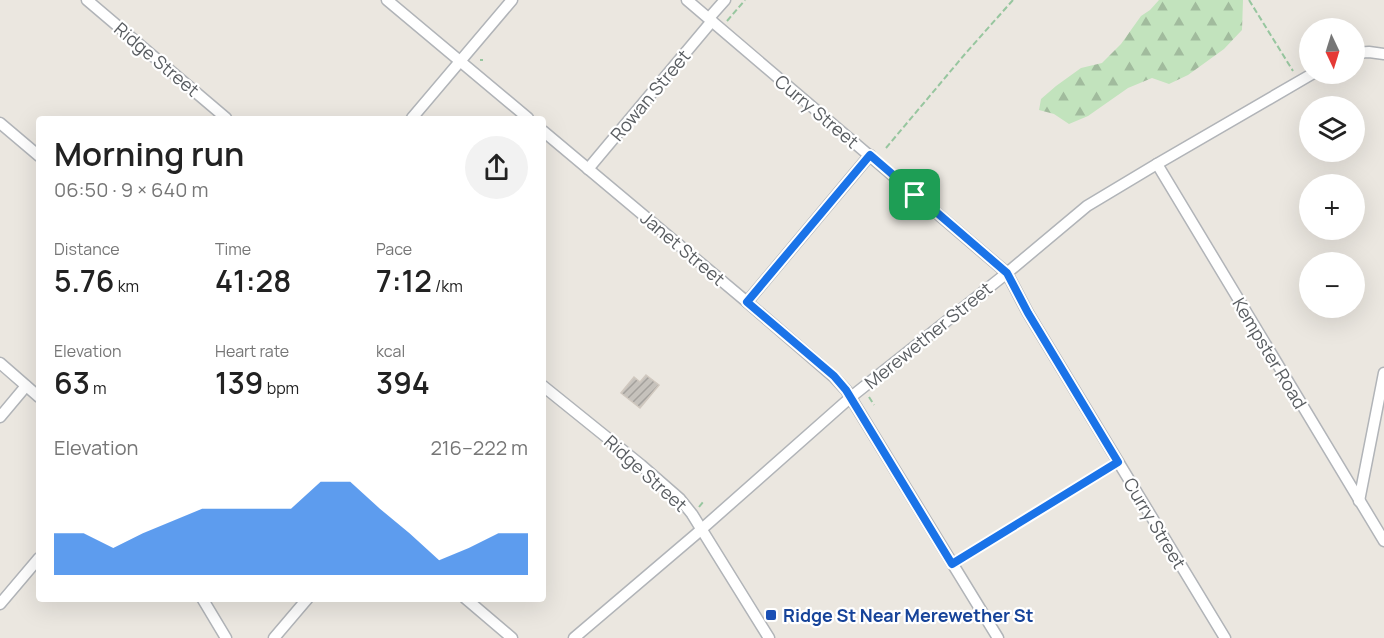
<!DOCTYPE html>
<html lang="en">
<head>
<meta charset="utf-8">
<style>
	body { margin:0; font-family:Manrope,sans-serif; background:#f2f2f2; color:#222; height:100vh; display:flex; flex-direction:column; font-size:22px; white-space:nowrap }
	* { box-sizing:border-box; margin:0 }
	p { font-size:20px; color:#767676 }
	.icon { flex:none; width:33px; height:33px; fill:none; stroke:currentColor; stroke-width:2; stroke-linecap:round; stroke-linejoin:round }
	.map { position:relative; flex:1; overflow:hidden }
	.panel { position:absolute; left:36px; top:116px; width:510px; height:486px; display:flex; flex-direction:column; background:#fff; border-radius:6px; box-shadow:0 6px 24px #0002 }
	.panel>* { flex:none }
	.needle { width:39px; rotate:176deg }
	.controls { position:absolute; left:1299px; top:18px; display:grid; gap:12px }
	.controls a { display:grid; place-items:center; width:66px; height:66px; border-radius:50%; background:#fff; box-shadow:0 6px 24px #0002; font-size:30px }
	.pin { position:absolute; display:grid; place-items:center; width:51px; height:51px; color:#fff; margin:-26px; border-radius:12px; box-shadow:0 3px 9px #0006 }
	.round { display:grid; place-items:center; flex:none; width:63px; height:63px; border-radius:32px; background:#f2f2f2 }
	.summary { display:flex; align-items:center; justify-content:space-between; height:102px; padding:0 18px }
	h1 { font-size:33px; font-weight:600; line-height:45px }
	.stats { display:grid; grid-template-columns:repeat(3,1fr); gap:9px; height:102px; padding:6px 18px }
	.stats div { display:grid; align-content:center }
	.stats b { font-size:30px; font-weight:600 }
	.stats small { font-size:16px; font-weight:400 }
	.stats p { font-size:16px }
	.chart { height:168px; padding:12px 18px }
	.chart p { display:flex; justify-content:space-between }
	.chart svg { width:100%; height:108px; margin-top:6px; fill:#1a73e8; opacity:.7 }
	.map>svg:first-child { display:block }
	.forest { fill:url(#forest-firs) }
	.building { fill:url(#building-hatch); stroke:#d0c8bf; stroke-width:1.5 }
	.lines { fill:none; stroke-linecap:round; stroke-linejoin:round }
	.service-casing { stroke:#b1b4b8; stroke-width:8 }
	.minor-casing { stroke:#b1b4b8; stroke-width:13 }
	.path { stroke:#97c69f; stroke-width:2; stroke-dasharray:6 3; stroke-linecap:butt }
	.service { stroke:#fff; stroke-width:5 }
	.minor { stroke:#fff; stroke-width:10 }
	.route-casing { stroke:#fff; stroke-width:12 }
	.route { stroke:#1a73e8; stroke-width:8 }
	.transit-dot { fill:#1a4fb4; stroke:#fff; stroke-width:2 }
	.labels { text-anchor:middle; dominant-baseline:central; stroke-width:4.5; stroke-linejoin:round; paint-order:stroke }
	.street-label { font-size:18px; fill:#595d61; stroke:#fff }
	.transit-label { font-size:18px; font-weight:bold; fill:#164399; stroke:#fff; text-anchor:start }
</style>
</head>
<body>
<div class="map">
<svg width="1384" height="638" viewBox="0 0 1384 638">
	<defs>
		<pattern id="forest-firs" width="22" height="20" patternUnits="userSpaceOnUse" patternTransform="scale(1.5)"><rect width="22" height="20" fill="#c2e3bd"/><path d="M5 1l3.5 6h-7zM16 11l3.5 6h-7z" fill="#a1bb9d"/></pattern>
		<pattern id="building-hatch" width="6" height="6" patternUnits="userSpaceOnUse" patternTransform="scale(1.5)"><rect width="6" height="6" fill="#c6c2bc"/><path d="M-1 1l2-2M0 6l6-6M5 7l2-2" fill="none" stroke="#a4a19c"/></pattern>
	</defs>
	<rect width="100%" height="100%" fill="#ebe7e0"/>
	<!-- forest -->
	<polygon class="forest" points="1159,0 1243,0 1242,30 1224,49 1188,75 1169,84 1152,78 1128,88 1088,116 1069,124 1054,114 1039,110 1041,99 1056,86 1081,68 1102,63 1121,44 1141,16 1150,10"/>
	<!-- building -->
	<polygon class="building" points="646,375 659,385 640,408 621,393 634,377 640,382"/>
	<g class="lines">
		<!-- service casing -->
		<g class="service-casing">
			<polyline id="service" points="952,564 1118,462"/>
		</g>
		<!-- minor casing -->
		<g class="minor-casing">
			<g id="minor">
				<polyline points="87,0 226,118"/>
				<polyline points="387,0 528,118"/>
				<polyline points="687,0 1007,273 1028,313 1225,638"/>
				<polyline points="709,18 725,0"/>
				<polyline points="1354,53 1369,52 1384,54"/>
				<polyline points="412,118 512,0"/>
				<polyline points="0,123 39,156"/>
				<polyline points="543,131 747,302 834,377 846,390 998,638"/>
				<polyline points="1157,164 1384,541"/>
				<polyline points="588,169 712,21"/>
				<polyline points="747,302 870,155"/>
				<polyline points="0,363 39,397"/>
				<polyline points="543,386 641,465 680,499 692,514 769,638"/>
				<polyline points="0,417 26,386"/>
				<polyline points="1359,501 1384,373"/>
				<polyline points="202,598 226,638"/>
				<polyline points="465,598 512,638"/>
				<polyline points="0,604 39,558"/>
				<polyline points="274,638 308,598"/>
				<polyline points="574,638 695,535 851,397 1007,273 1087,206 1157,164 1312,74"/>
			</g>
		</g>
		<!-- path -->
		<g class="path">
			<polyline points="1249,0 1293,71"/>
			<polyline points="727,21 745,0"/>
			<polyline points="480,60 483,60"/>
			<polyline points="886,148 965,54 1013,0"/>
			<polyline points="869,397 874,405"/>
			<polyline points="699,507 703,502"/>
			<polyline points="38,542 39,541"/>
		</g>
		<!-- service -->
		<use href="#service" class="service"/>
		<!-- minor -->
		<use href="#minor" class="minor"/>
	</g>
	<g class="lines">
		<!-- route casing -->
		<g class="route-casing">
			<polygon id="route" points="870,155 1007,273 1028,313 1118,462 952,564 846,390 834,376 747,302"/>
		</g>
		<!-- route -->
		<use href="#route" class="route"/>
	</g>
	<!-- markers -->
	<rect class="transit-dot" x="765" y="609" width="12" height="12" rx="3"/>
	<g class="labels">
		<!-- street labels -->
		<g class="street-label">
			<text transform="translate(157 59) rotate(40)">Ridge Street</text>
			<text transform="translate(650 95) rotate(-50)">Rowan Street</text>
			<text transform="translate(817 111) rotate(40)">Curry Street</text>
			<text transform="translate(683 248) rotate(40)">Janet Street</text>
			<text transform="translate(928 335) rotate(-39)">Merewether Street</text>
			<text transform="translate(1270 353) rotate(59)">Kempster Road</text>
			<text transform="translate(646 473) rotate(42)">Ridge Street</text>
			<text transform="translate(1155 523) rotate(59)">Curry Street</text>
		</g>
		<!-- transit labels -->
		<g class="transit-label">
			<text x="783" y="615">Ridge St Near Merewether St</text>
		</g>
	</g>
</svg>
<div class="controls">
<a><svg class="needle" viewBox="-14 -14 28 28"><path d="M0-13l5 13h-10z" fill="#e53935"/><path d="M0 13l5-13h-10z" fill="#767676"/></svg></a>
<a><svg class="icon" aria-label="layers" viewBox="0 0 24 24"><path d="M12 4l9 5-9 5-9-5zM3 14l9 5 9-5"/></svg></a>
<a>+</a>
<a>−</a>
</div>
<div class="pin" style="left:915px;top:195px;background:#1e9e55"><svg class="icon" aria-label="arrive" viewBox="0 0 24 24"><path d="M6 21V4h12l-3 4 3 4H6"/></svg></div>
<section class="panel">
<div class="summary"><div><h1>Morning run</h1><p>06:50 · 9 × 640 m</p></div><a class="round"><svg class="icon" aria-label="share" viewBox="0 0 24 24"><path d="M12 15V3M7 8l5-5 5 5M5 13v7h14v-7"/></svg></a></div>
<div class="stats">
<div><p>Distance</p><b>5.76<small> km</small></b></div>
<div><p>Time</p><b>41:28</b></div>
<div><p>Pace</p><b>7:12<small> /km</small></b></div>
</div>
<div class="stats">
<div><p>Elevation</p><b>63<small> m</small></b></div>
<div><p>Heart rate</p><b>139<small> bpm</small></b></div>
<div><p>kcal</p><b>394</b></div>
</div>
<div class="chart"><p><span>Elevation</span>216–222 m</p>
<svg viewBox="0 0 160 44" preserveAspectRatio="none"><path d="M0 44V27L10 27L20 33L30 27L40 22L50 17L60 17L70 17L80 17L90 6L100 6L110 17L120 27L130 38L140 33L150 27L160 27V44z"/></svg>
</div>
</section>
</div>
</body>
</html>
